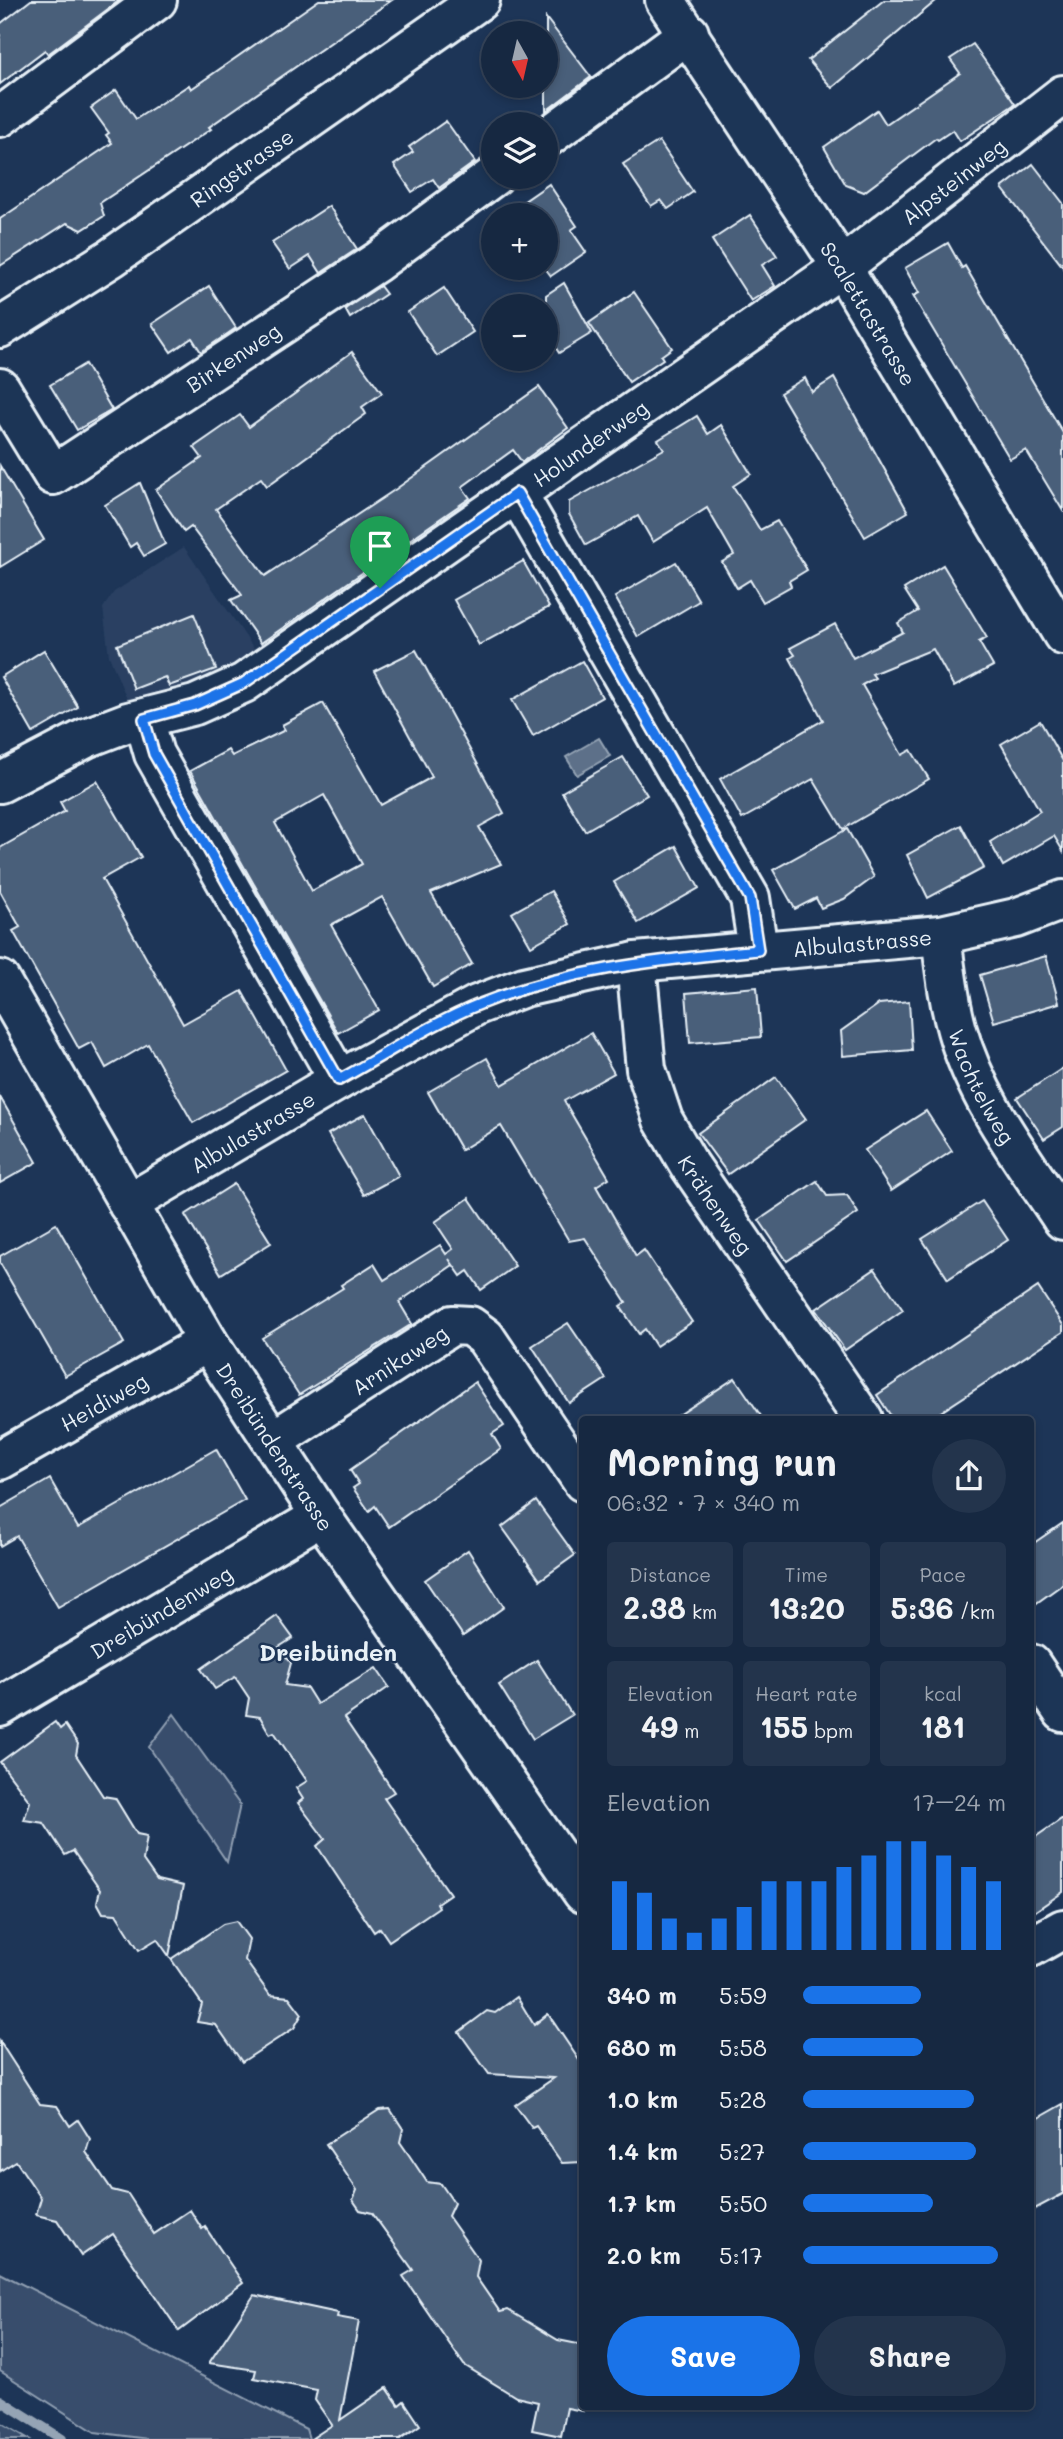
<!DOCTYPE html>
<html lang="en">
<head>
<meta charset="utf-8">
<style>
	body { margin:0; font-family:Mali,sans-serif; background:#23344c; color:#f1f3f6; height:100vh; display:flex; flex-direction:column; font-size:26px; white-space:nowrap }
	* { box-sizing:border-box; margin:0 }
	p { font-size:23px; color:#9ea6b1 }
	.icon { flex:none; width:38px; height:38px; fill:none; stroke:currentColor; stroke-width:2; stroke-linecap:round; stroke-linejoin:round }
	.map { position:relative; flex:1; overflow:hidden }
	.details { position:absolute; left:579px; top:1416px; width:455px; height:994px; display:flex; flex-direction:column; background:#162841; border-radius:7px; box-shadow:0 4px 10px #0003,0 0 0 2px #35445a }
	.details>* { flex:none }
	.needle { width:46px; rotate:172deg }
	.controls { position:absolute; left:481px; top:21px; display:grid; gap:14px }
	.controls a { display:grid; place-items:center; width:77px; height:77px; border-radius:50%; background:#162841; box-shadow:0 4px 10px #0003,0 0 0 2px #35445a; font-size:35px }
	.pin { position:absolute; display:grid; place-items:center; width:60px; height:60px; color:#fff; margin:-72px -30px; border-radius:50% 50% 50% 0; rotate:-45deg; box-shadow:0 0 7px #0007 }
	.pin .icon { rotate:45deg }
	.round { display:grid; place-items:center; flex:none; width:74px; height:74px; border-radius:37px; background:#23344c }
	.summary { display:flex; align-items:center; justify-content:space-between; height:119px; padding:0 28px }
	h1 { font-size:38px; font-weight:700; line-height:52px }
	.stats { display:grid; grid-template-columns:repeat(3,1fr); gap:10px; height:119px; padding:7px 28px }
	.stats div { display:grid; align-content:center; border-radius:7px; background:#23344c; text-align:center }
	.stats b { font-size:30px; font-weight:700 }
	.stats small { font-size:19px; font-weight:400 }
	.stats p { font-size:19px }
	.chart { height:196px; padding:14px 28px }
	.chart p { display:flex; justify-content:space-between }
	.chart svg { width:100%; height:126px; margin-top:7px; stroke:#1a73e8; stroke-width:6 }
	.button { display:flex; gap:14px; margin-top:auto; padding:14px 28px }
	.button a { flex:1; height:80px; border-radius:42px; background:#1a73e8; color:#fff; font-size:28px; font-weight:700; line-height:80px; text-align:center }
	.button a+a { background:#23344c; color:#f1f3f6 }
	ul { padding:0 28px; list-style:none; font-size:23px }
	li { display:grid; grid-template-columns:112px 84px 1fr; align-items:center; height:52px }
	li i { height:18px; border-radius:9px; background:#1a73e8 }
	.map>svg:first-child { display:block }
	.built { fill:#2a4162 }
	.green { fill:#374d6c; stroke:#909fb2; stroke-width:2 }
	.water { fill:#5d7089; stroke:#95a4b5; stroke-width:2 }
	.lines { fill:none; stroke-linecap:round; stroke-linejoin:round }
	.stream { stroke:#95a4b5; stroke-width:10 }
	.building { fill:#495e7a; stroke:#e8f1f8; stroke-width:2; fill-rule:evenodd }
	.street-casing { stroke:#e8f1f8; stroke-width:44 }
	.secondary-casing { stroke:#e8f1f8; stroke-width:44 }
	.street { stroke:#1d3557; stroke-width:38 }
	.secondary { stroke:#1d3557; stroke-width:38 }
	.route-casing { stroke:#fff; stroke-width:14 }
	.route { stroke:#1a73e8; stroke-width:9 }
	.labels { text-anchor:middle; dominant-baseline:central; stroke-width:5; stroke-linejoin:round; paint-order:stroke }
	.street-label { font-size:21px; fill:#e8f1f8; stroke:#1d3557 }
	.quarter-label { font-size:24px; font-weight:bold; fill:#e8f1f8; stroke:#1d3557 }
</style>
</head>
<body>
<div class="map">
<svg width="1063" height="2439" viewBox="0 0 1063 2439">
	<rect width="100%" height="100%" fill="#1d3557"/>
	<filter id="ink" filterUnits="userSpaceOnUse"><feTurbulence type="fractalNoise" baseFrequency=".0143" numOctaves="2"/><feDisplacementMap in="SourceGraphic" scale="14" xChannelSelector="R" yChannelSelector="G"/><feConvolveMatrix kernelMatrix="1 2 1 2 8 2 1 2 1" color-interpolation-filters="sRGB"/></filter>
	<g filter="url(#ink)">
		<!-- built -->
		<polygon class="built" points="184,547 259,656 203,689 131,709 109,656 103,608 114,592"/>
		<!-- green -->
		<g class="green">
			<polygon points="174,1714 240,1805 227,1862 149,1747"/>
			<polygon points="0,2273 306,2429 309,2439 148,2439 95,2432 0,2371"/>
			<polygon points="0,2422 29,2439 0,2439"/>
		</g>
		<!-- water -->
		<polygon class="water" points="599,738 610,756 577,775 566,757"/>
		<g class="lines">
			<!-- stream -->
			<polyline class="stream" points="0,2400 62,2439"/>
		</g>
		<!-- building -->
		<g class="building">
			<polygon points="31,0 120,0 48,54 45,50 0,84 0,24"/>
			<polygon points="319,0 392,0 209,127 211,129 100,203 104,216 82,230 67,223 0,266 0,219 112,143 106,135 109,133 91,108 116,90 136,119 189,85 191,89"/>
			<polygon points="884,0 937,0 832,88 808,60"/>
			<polygon points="546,18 591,77 546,111"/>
			<polygon points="973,44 1015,104 960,141 953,130 938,140 936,138 864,192 846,185 824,147 877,110 886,124 960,73 950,59"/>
			<polygon points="446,121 475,162 439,188 433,179 412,192 394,165 413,152 409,147"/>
			<polygon points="659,141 693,192 668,209 661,200 651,206 623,164"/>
			<polygon points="1033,164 1063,203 1063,267 1002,188"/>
			<polygon points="549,184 577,226 571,230 586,252 551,276 545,268 546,215 509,215 507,213"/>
			<polygon points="329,206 357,249 321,273 310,256 290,269 272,243"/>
			<polygon points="750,215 777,256 762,265 775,286 751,301 712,240"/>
			<polygon points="948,243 962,268 965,266 1063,433 1063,511 1026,450 1010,459 913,296 919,293 905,268"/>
			<polygon points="564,283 592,333 559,353 546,332 546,295"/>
			<polygon points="209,286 236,328 201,352 192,338 171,352 152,324"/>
			<polygon points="380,286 386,294 350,318 345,309"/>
			<polygon points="444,288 473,332 437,356 408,312"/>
			<polygon points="634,292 672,348 661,356 663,359 629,382 589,323"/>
			<polygon points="352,352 382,393 362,407 366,414 267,486 261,478 216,509 265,576 396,489 539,387 568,428 522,462 513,450 462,487 470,498 261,643 231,600 242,595 191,527 184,532 156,490 202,458 194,447 240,415 249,427"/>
			<polygon points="85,364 112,410 77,430 50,385"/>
			<polygon points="805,378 812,392 834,378 908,512 865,537 780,393"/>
			<polygon points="697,416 708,434 721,425 751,474 733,486 760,530 777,521 807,570 789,581 791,586 763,602 750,580 737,588 722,562 734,555 707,508 653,542 638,516 586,545 569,514 569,502 664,449 658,440"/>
			<polygon points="0,466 44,540 0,567"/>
			<polygon points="140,483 165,544 144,556 136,543 130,547 105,505"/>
			<polygon points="523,561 549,607 479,645 454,600"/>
			<polygon points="676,562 699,601 638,637 615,597"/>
			<polygon points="943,565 987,638 979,642 993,666 954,687 933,649 872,674 875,678 862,685 902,755 911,750 929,779 843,829 813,779 742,819 720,779 823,720 790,658 795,655 790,648 835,624 853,658 903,632 898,623 918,611 904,589"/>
			<polygon points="194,614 216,669 169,686 165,677 134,689 117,645"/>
			<polygon points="44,650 78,707 33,733 1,677"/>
			<path d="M416,650l88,163 -25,14 22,37 -70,29 41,71 -39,23 -51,-90 -51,28 48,85 -41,23 -148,-262 38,-21 4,6 53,-26 -3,-5 41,-22 58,102 51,-28 -58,-106zM324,795l38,69 -50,27 -37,-68z"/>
			<polygon points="582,661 602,697 533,736 512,700"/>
			<polygon points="1040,721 1063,761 1063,851 1054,836 1003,866 990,842 1040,811 1001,744"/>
			<polygon points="623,757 647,795 585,831 562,792"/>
			<polygon points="97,781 141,857 102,879 183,1024 242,991 286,1070 193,1123 148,1044 106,1068 92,1042 79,1049 13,931 20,927 0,891 0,848 65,811 60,802"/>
			<polygon points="961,825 984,868 928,898 907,855"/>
			<polygon points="847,829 874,877 844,899 821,908 816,898 795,909 773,870"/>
			<polygon points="676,846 699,888 638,923 614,882"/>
			<polygon points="551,891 570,924 531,946 512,913"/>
			<polygon points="1046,956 1059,1003 994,1022 980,975"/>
			<polygon points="757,987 761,1037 690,1043 686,993"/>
			<polygon points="909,1001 912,1050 843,1056 841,1031 879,1004"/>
			<polygon points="591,1033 614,1073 564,1101 609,1178 596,1186 636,1256 644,1250 692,1322 656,1346 645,1329 639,1334 620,1306 626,1302 585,1238 569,1241 501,1126 461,1150 428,1092 487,1058 502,1085"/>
			<polygon points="1063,1068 1063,1127 1044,1139 1017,1098"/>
			<polygon points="776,1077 806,1119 728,1174 698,1133"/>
			<polygon points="0,1097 37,1162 0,1183"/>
			<polygon points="926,1111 952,1151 891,1191 865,1150"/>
			<polygon points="365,1114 399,1176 364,1195 328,1134"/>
			<polygon points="817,1181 827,1196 847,1195 858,1213 787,1261 759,1220"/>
			<polygon points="234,1184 271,1243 221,1274 185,1215"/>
			<polygon points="469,1198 515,1266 481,1290 468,1271 461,1276 449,1259 453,1265 399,1302 412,1324 299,1395 262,1338 343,1288 341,1285 374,1264 384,1280 440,1245 446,1254 453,1249 435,1222"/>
			<polygon points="982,1201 1008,1240 948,1279 922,1239"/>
			<polygon points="56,1224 124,1343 65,1376 0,1263 0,1256"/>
			<polygon points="875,1269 903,1310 845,1350 816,1309"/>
			<polygon points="1038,1287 1063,1325 1063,1332 930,1419 893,1419 877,1395"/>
			<polygon points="568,1323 606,1379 569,1403 532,1346"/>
			<polygon points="735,1378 763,1419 673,1419"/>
			<polygon points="475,1382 504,1426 492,1434 501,1449 389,1527 375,1506 369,1511 353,1488 359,1484 350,1470"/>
			<polygon points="216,1449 245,1500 58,1607 17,1536 0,1546 0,1508 50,1479 78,1528"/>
			<polygon points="536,1501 575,1555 540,1580 502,1527"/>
			<polygon points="1063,1523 1063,1584 1031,1607 1031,1545"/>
			<polygon points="468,1550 504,1607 463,1636 425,1580"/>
			<polygon points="277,1616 293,1638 279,1647 291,1663 285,1685 307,1688 317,1704 376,1668 389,1687 344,1718 394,1792 384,1798 450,1894 437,1903 439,1907 389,1941 380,1928 374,1932 317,1846 325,1839 298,1803 303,1799 296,1788 307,1781 274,1732 270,1734 260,1717 246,1715 249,1698 235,1677 215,1689 201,1669"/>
			<polygon points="537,1660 572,1715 533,1739 499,1685"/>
			<polygon points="55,1722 60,1729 65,1725 78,1744 76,1755 103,1796 115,1798 137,1834 147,1836 143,1860 157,1880 183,1886 169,1956 157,1939 139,1950 116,1914 103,1913 97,1902 100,1890 73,1851 65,1855 44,1823 24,1820 30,1802 0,1762"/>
			<polygon points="1063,1818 1063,1892 1031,1914 1031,1840"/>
			<polygon points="236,1921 249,1939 245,1960 270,1995 289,1997 302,2014 294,2028 242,2062 216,2025 197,2022 202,2004 171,1959 223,1924"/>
			<polygon points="517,1997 534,2025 548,2014 579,2060 583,2058 583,2162 562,2163 536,2126 532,2128 515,2105 554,2078 489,2074 459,2032 487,2011 495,2013"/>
			<polygon points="0,2042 40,2104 57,2106 70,2126 78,2120 90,2139 86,2152 112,2190 128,2194 154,2234 190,2210 202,2229 205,2227 243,2283 179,2331 113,2234 81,2256 57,2220 36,2215 41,2198 16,2161 0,2171"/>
			<polygon points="1063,2104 1063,2194 1031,2211 1031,2122"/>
			<polygon points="390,2109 403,2129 400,2142 409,2155 427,2182 441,2184 454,2203 448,2216 479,2260 476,2277 500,2312 508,2310 558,2340 583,2345 583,2411 567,2408 561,2436 532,2430 538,2402 516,2397 464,2365 403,2276 413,2270 372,2213 360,2210 353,2200 357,2190 326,2144 379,2110"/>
			<polygon points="254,2295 338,2313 337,2317 359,2321 340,2420 387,2388 399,2405 404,2401 420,2425 400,2439 311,2439 332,2425 315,2400 317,2390 254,2378 256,2370 209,2363"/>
		</g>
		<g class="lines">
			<!-- street casing -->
			<g class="street-casing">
				<g id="street">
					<path id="s1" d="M665,0l177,267 221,368"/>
					<polyline points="0,117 157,0"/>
					<polyline points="546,138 689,33"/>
					<path id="s2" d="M0,388l53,87 324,-213 117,-86"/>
					<polyline points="517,493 750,898 758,950"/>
					<polyline points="144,719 154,754 339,1080"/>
					<path id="s3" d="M0,783l86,-45 42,-16 67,-17 49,-22 598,-416 221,-172"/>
					<path id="s4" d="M941,935c4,31 7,64 16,95 20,71 66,129 106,190"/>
					<path id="s5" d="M636,962l10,107 17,51 25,43 175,256"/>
					<path id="s6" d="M0,980l208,362 113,174 262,377"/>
					<path id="s7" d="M128,1204l211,-124 138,-75 47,-18 112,-25 305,-27 75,-17 47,-18"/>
					<path id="s8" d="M274,1440l178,-115 18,1 15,11 98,145"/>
					<path id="s9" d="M0,1460l208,-118"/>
					<polyline points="1031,1664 1063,1712"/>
					<path id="s10" d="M0,1707l321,-191"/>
					<polyline points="1031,1947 1063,1929"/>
				</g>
			</g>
			<!-- secondary casing -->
			<g class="secondary-casing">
				<g id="secondary">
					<path id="s11" d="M0,328l111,-70 369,-258"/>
				</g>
			</g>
			<!-- street -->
			<use href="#street" class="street"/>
			<!-- secondary -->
			<use href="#secondary" class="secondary"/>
		</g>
	</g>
	<g class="lines" filter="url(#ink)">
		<!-- route casing -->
		<g class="route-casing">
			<path id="route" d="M517,493l233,405 8,52c-95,10 -188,18 -278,54 -48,19 -95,51 -141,76l-185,-326 -10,-35 51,-14 49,-22z"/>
		</g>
		<!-- route -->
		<use href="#route" class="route"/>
	</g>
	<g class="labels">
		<!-- street labels -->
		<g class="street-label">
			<text stroke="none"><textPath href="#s11" startOffset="290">Ringstrasse</textPath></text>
			<text stroke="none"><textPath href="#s3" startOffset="1134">Alpsteinweg</textPath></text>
			<text stroke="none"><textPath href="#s1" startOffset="374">Scalettastrasse</textPath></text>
			<text stroke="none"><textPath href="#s2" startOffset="317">Birkenweg</textPath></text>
			<text stroke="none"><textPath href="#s3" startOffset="686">Holunderweg</textPath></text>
			<text stroke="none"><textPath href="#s7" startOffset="794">Albulastrasse</textPath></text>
			<text stroke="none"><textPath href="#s4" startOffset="158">Wachtelweg</textPath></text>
			<text stroke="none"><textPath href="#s7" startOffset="144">Albulastrasse</textPath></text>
			<text stroke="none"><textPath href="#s5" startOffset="261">Krähenweg</textPath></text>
			<text stroke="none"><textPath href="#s8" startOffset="149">Arnikaweg</textPath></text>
			<text stroke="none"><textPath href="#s9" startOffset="119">Heidiweg</textPath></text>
			<text stroke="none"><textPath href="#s6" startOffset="542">Dreibündenstrasse</textPath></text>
			<text stroke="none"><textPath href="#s10" startOffset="187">Dreibündenweg</textPath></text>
		</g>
		<!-- quarter labels -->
		<g class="quarter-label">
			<text x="328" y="1651">Dreibünden</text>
		</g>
	</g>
</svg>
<div class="controls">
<a><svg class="needle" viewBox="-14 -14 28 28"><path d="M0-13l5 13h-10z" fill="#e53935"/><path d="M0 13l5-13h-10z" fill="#9ea6b1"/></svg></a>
<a><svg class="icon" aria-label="layers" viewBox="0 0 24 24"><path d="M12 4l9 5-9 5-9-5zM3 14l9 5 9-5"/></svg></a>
<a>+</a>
<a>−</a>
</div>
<div class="pin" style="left:380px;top:588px;background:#1e9e55"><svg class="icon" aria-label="arrive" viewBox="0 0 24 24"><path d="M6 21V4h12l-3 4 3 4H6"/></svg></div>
<section class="details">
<div class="summary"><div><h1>Morning run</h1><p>06:32 · 7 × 340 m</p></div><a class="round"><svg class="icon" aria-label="share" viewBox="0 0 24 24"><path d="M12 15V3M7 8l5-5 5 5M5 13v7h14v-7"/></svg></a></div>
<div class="stats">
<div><p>Distance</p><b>2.38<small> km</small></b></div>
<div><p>Time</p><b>13:20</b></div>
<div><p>Pace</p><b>5:36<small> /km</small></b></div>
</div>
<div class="stats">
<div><p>Elevation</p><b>49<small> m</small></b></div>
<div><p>Heart rate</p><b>155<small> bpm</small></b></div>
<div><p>kcal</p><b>181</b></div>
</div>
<div class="chart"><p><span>Elevation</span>17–24 m</p>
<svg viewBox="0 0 160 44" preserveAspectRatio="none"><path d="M5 44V20M15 44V24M25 44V33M35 44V38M45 44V33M55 44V29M65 44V20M75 44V20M85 44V20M95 44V15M105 44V11M115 44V6M125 44V6M135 44V11M145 44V15M155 44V20"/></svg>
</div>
<ul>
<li><b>340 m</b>5:59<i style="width:58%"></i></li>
<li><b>680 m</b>5:58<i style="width:59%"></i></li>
<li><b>1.0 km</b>5:28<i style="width:84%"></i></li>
<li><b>1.4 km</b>5:27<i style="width:85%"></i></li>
<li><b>1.7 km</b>5:50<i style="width:64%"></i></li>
<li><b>2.0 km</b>5:17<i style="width:96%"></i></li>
</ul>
<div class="button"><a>Save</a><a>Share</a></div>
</section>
</div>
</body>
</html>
